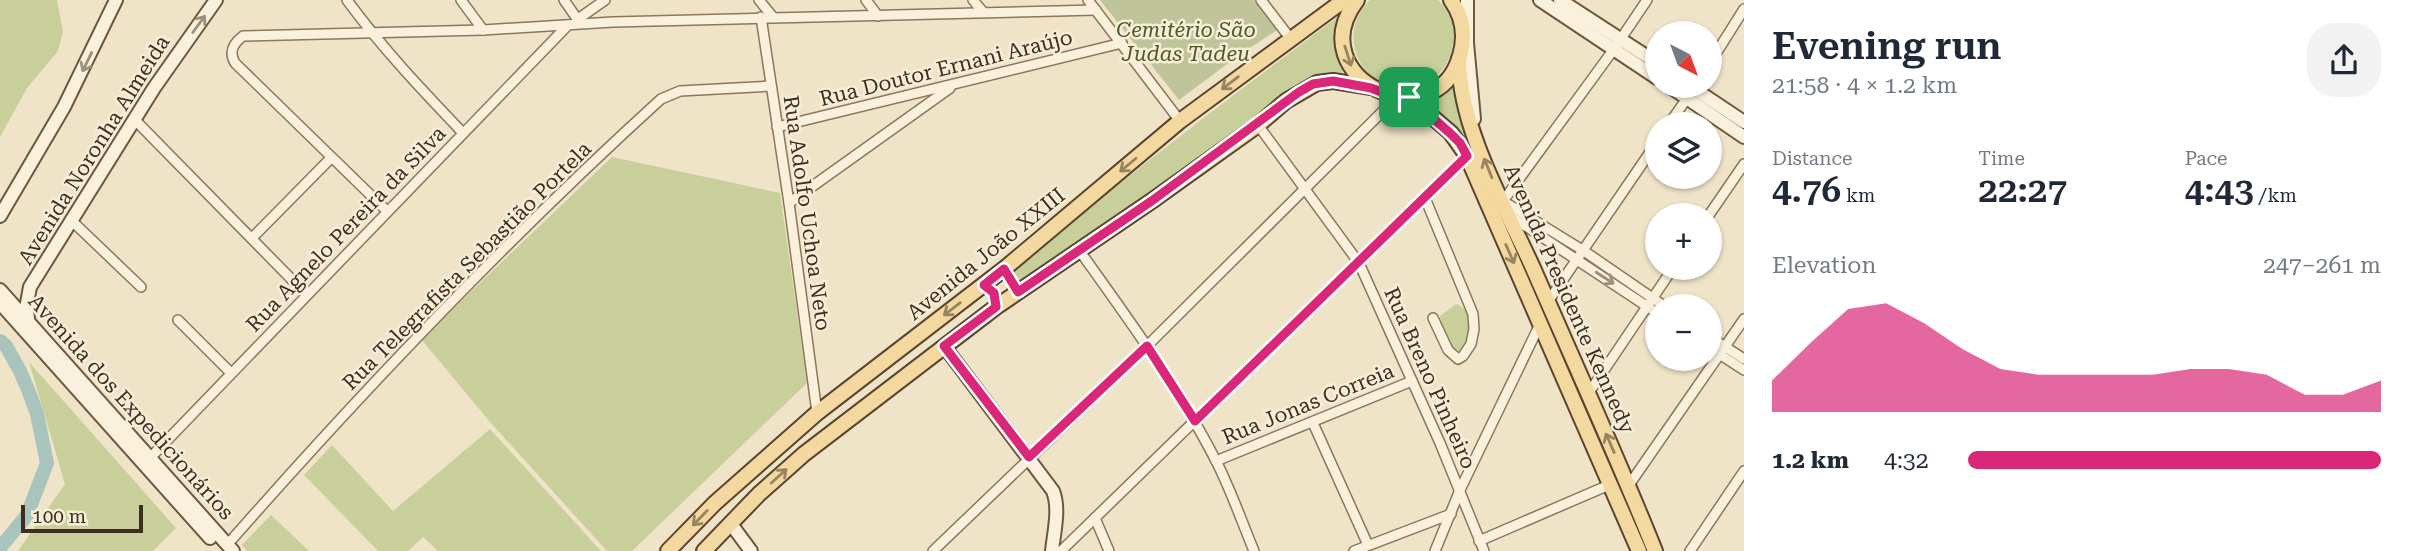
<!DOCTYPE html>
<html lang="en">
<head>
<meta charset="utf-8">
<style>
	body { margin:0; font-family:"Roboto Serif",serif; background:#f2f2f3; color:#1f2937; height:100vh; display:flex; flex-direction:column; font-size:26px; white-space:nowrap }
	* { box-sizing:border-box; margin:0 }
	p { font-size:23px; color:#747a83 }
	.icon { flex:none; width:38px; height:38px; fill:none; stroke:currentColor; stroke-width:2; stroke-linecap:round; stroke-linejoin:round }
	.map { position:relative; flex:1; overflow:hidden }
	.drawer { display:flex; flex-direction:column; background:#fff; width:665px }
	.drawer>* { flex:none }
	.needle { width:46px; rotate:139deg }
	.tools { position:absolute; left:1645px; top:21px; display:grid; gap:14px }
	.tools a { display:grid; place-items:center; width:77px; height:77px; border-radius:50%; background:#fff; box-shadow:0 2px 5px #0004; font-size:35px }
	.scale { position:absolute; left:21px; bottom:18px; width:122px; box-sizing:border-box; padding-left:7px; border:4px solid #3d2e20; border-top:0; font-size:19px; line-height:24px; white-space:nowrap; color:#3d2e20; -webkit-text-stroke:5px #f7eed8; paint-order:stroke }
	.pin { position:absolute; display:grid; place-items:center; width:60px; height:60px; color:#fff; margin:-30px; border-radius:14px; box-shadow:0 4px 10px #0006 }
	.round { display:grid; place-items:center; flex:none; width:74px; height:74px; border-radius:28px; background:#f2f2f3 }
	.overview { display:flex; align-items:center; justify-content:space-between; height:119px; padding:0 28px }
	h1 { font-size:38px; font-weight:600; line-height:52px }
	.metrics { display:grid; grid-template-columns:repeat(3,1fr); gap:10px; height:119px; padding:7px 28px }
	.metrics div { display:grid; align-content:center }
	.metrics b { font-size:35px; font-weight:600 }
	.metrics small { font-size:19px; font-weight:400 }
	.metrics p { font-size:19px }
	.chart { height:196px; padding:14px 28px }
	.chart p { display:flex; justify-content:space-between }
	.chart svg { width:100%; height:126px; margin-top:7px; fill:#db2777; opacity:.7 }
	ul { padding:0 28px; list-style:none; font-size:23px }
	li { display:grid; grid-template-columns:112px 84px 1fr; align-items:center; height:52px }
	li i { height:18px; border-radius:9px; background:#db2777 }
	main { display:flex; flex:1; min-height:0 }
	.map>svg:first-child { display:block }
	.green { fill:#c9cf9b }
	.cemetery { fill:#bfc49a }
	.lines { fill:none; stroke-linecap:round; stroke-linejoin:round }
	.river { stroke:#a9c4bc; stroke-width:14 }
	.street-casing { stroke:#8d765c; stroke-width:12 }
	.secondary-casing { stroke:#6f573f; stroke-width:16 }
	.primary-casing { stroke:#5b4430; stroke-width:18 }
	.street { stroke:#faf1dc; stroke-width:9 }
	.secondary { stroke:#faf1dc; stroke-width:12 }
	.primary { stroke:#f3d9a0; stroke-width:14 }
	.oneway { stroke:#9c907e }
	.oneway2 { stroke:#988460 }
	.route-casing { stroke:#fff; stroke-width:14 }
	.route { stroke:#db2777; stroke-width:9 }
	.labels { text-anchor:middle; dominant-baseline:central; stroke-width:5; stroke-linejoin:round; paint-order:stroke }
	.park-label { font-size:21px; font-style:italic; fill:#4d5a26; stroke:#f7eed8 }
	.street-label { font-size:21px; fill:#3d2e20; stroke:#f7eed8 }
</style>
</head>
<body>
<main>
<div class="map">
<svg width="1744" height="551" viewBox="0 0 1744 551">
	<rect width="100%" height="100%" fill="#f0e4c8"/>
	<!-- green -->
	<g class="green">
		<polygon points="0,0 57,0 63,32 58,51 27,88 0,137"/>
		<path d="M1370,0h68c13,13 19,31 14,49 -3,15 -12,26 -25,33 -53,27 -99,-41 -57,-82z"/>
		<path d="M1339,16c-7,26 -7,36 6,60 -19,-3 -32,1 -48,10l-134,98 -147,100 -6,-11c107,-90 218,-174 329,-257z"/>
		<polygon points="1454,78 1466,124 1466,138 1421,100"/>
		<polygon points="612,157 780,193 807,383 632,551 607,551 490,422 421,339"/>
		<path d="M1456,304c16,7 16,18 16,34l-10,14c-16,-7 -20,-20 -22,-36z"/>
		<polygon points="29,362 176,528 153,551 18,551 65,484"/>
		<polygon points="490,429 601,551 438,551 423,537 408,551 378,551 304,475 332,445 393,511"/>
		<polygon points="271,515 309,551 247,551 242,545"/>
	</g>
	<!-- cemetery -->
	<polygon class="cemetery" points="1100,0 1254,0 1277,30 1235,58 1179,100"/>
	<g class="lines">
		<!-- river -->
		<polyline class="river" points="0,341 6,346 20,371 29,392 37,414 47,463 27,515 0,548"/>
		<!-- street casing -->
		<g class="street-casing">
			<g id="street">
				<path d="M347,0c35,48 75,90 116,133"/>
				<polyline points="461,0 483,30"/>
				<polyline points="564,0 580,23"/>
				<polyline points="759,0 773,17"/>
				<polyline points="866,0 878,16"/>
				<polyline points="973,0 983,12"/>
				<polyline points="1088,0 1180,121"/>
				<polyline points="1261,0 1290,38"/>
				<polyline points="1647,0 1614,49 1503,201 1584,251 1664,306"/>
				<polyline points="761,17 789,203 817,413"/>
				<polyline points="578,19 605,0"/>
				<polyline points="1710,63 1744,9"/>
				<polyline points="135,120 306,294"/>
				<polyline points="1669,124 1690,94"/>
				<polyline points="1258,125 1359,263 1440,443 1484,551"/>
				<polyline points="777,127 1122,43"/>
				<polyline points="1425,198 1473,314 1474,329 1471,344 1463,356 1458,359 1448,350 1433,318"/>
				<polyline points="789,203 950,88"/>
				<path d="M387,211l-152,-148c-7,-12 -1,-20 8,-27l240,-6 130,-8 483,-12"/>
				<polyline points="1509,215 1657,313"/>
				<polyline points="1709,215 1744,164"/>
				<polyline points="72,221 141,287"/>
				<polyline points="252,238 331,158"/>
				<path d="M1079,250c48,67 97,134 135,207 16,30 27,63 40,94"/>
				<polyline points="1547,303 1657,142"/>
				<polyline points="178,320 231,373"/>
				<polyline points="1710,337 1744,359"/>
				<polyline points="1710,348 1744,370"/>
				<polyline points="1588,394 1673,268"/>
				<polyline points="1313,423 1368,545"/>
				<polyline points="150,458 568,25"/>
				<polyline points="1216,461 1412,381"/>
				<polyline points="1629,485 1744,319"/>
				<polyline points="1095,518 1109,551"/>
				<polyline points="1479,541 1609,485"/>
				<path d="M227,545c137,-156 280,-306 434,-446l19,-8 91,-5"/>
				<polyline points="933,551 1147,346 1393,101"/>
				<polyline points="1061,551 1467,156"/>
				<polyline points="1354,551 1451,514"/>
				<polyline points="1435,551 1460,490 1540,324"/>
				<polyline points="1690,551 1744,471"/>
			</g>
		</g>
		<!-- secondary casing -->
		<g class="secondary-casing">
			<g id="secondary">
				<polyline points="1467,0 1467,43 1474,119"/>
				<polyline points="1540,0 1657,78"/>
				<polyline points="1560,0 1657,63"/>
				<polyline points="1669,86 1744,137"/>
				<polyline points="1690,86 1744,122"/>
				<polyline points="0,216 64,107 116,0"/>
				<polyline points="0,290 233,551"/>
				<polyline points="0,303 210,538"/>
				<polyline points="28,318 26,308 30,287 154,88 216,0"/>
				<path d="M944,346l109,145c7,18 1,41 -1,60"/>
				<polyline points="731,524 751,551"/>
			</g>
		</g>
		<!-- primary casing -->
		<g class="primary-casing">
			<g id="primary">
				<path d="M1357,0c-59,78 78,142 103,56 6,-20 3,-39 -9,-56"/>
				<path d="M1459,59c1,71 45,145 74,209 41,94 84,188 122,283"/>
				<polyline points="1409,97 1451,133 1467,156 1639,551"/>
				<polyline points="668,551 715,503 817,413 1004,269 1180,121 1344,0"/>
				<polyline points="704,551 759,494 804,454 996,307 1153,200 1258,125 1286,101 1317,83 1333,81 1371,87"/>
			</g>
		</g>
		<!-- street -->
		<use href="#street" class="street"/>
		<!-- secondary -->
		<use href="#secondary" class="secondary"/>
		<!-- primary -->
		<use href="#primary" class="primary"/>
	</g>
	<!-- one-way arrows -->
	<defs><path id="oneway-shaft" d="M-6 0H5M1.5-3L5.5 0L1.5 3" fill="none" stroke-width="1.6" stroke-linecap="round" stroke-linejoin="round" transform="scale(1.75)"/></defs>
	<g class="oneway">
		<use href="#oneway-shaft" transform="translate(199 24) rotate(-54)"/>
		<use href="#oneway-shaft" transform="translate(87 62) rotate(116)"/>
		<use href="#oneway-shaft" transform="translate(1605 278) rotate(33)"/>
	</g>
	<g class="oneway2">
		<use href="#oneway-shaft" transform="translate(1348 56) rotate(72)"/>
		<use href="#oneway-shaft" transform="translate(1230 83) rotate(143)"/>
		<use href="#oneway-shaft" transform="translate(1128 165) rotate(140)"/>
		<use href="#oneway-shaft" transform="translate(1488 168) rotate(-112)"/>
		<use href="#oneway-shaft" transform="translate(1510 254) rotate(66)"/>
		<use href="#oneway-shaft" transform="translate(952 309) rotate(143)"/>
		<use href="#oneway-shaft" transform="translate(1610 443) rotate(-114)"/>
		<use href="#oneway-shaft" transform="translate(779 476) rotate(-42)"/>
		<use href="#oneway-shaft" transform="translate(700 518) rotate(134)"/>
	</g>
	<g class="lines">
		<!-- route casing -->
		<g class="route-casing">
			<polygon id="route" points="1333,81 1371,88 1389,95 1409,97 1451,134 1460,143 1467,156 1195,421 1147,346 1029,457 944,346 996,307 994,293 984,285 1004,269 1018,292 1153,200 1299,92 1313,84"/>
		</g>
		<!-- route -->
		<use href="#route" class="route"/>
	</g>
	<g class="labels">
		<!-- park labels -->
		<g class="park-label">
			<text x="1186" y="30">Cemitério São<tspan x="1186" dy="24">Judas Tadeu</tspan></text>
		</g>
		<!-- street labels -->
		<g class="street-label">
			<text transform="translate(946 68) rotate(-14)">Rua Doutor Ernani Araújo</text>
			<text transform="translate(94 150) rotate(-58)">Avenida Noronha Almeida</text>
			<text transform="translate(807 213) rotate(82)">Rua Adolfo Uchoa Neto</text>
			<text transform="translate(346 229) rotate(-46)">Rua Agnelo Pereira da Silva</text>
			<text transform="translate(986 254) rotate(-39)">Avenida João XXIII</text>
			<text transform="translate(467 266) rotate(-45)">Rua Telegrafista Sebastião Portela</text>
			<text transform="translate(1569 299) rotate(66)">Avenida Presidente Kennedy</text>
			<text transform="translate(1430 378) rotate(66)">Rua Breno Pinheiro</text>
			<text transform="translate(1308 404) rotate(-22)">Rua Jonas Correia</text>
			<text transform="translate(131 407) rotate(48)">Avenida dos Expedicionários</text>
		</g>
	</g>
</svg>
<div class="tools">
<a><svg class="needle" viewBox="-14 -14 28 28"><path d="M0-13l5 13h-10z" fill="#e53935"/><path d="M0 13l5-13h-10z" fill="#747a83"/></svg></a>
<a><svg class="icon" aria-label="layers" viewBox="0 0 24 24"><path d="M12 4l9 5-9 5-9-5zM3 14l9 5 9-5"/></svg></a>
<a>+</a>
<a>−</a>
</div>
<div class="scale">100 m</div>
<div class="pin" style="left:1409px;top:97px;background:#1e9e55"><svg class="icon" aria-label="arrive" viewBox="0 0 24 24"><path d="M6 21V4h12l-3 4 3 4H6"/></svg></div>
</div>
<section class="drawer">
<div class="overview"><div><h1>Evening run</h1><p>21:58 · 4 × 1.2 km</p></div><a class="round"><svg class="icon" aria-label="share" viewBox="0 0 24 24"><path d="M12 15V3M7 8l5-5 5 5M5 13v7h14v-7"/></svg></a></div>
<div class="metrics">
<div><p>Distance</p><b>4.76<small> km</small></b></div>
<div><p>Time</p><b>22:27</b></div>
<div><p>Pace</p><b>4:43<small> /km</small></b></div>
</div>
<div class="chart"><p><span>Elevation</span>247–261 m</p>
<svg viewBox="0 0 160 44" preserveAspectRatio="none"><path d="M0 44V33L10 20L20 8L30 6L40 13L50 22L60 29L70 31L80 31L90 31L100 31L110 29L120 29L130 31L140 38L150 38L160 33V44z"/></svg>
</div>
<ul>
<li><b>1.2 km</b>4:32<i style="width:100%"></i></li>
</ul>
</section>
</main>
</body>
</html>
